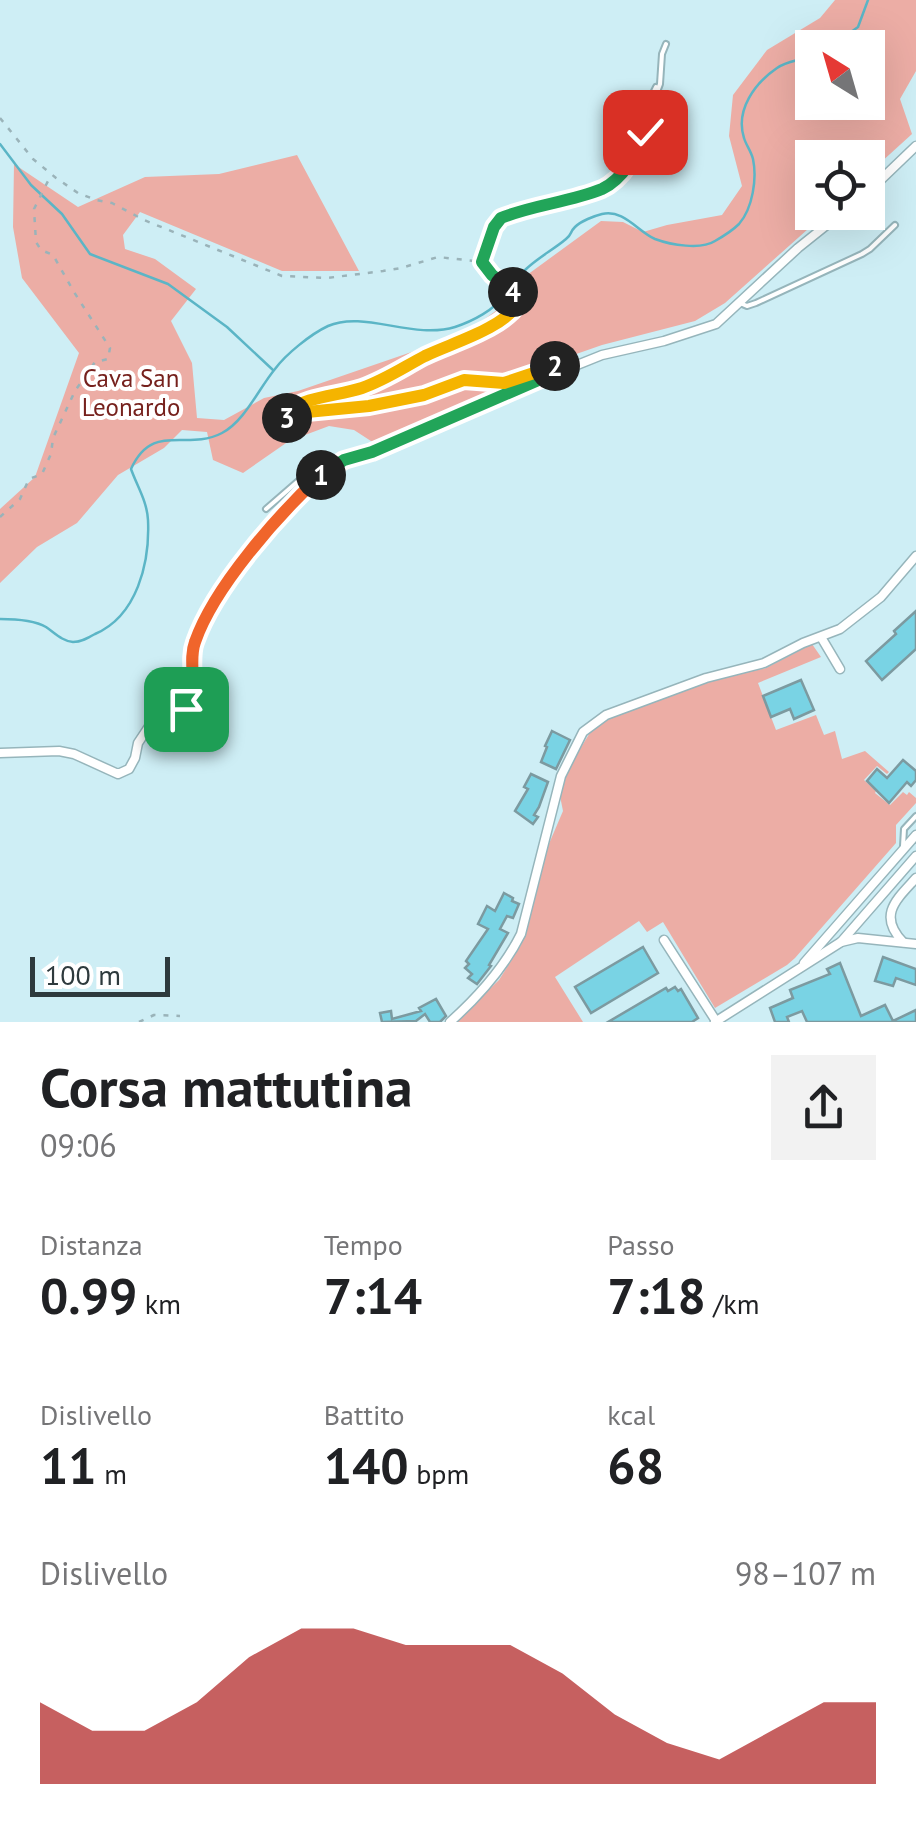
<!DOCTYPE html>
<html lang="it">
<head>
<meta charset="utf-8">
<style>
	body { margin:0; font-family:"PT Sans",sans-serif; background:#f2f2f2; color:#202124; height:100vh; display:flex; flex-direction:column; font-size:38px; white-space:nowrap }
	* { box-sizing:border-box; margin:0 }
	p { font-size:32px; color:#757577 }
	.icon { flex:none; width:55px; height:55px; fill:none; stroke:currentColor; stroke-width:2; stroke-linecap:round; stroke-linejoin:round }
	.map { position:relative; height:1022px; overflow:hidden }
	.sheet { display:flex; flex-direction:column; background:#fff; flex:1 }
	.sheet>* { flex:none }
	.needle { width:65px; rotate:323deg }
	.controls { position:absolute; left:795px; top:30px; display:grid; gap:20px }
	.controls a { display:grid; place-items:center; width:90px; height:90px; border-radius:0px; background:#fff; box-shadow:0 10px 40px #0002; font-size:50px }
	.scale { position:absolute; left:30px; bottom:25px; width:140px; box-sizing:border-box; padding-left:10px; border:5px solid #2e3a3d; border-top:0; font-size:28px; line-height:35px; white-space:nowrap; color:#2e3a3d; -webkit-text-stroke:8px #fff; paint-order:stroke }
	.pin { position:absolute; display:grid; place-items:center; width:85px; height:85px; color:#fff; margin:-42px; border-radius:20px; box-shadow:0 5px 15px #0006 }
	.km { position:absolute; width:50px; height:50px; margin:-25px; border-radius:50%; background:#222; color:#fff; font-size:28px; line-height:50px; text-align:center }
	.round { display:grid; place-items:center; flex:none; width:105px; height:105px; border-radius:0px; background:#f2f2f2 }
	.headline { display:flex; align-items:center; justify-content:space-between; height:170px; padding:0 40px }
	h1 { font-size:55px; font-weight:700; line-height:75px }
	.stats { display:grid; grid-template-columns:repeat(3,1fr); gap:15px; height:170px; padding:10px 40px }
	.stats div { display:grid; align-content:center }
	.stats b { font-size:50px; font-weight:700 }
	.stats small { font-size:28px; font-weight:400 }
	.stats p { font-size:28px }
	.chart { height:280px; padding:20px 40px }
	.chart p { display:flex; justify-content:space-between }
	.chart svg { width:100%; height:180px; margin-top:10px; fill:#ae1d1e; opacity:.7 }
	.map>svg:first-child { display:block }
	.green { fill:#ecada5; fill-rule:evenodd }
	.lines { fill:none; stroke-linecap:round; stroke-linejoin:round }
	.stream { stroke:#5bb5c6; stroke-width:2.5 }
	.building { fill:#79d3e4; stroke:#7c9aa0; stroke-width:2.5 }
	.lane-casing { stroke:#96b5bb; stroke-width:8 }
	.street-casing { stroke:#96b5bb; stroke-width:11 }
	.path { stroke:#9ab3b9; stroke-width:2.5; stroke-dasharray:5 8; stroke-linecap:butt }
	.lane { stroke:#fff; stroke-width:4 }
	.street { stroke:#fff; stroke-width:8 }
	.split-1-casing { stroke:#fff; stroke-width:20 }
	.split-2-casing { stroke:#fff; stroke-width:20 }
	.split-3-casing { stroke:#fff; stroke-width:20 }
	.split-4-casing { stroke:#fff; stroke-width:20 }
	.split-5-casing { stroke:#fff; stroke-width:20 }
	.split-1 { stroke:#f0652b; stroke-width:12 }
	.split-2 { stroke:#22a559; stroke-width:12 }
	.split-3 { stroke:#f5b400; stroke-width:12 }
	.split-4 { stroke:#f5b400; stroke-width:12 }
	.split-5 { stroke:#22a559; stroke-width:12 }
	.labels { text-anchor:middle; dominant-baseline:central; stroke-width:8; stroke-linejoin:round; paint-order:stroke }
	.park-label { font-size:25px; fill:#76211d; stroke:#fff }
</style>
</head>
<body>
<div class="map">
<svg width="916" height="1022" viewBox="0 0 916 1022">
	<rect width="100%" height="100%" fill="#ceeef5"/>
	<!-- green -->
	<g class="green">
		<path d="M835,0h81v71l-16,28 12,35 -44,40v-16h-56v54l14,1 -101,90 -30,18 -93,24 -40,14 -188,84 -20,-13 -25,-4 -40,15 -46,32 -30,-13 -6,-28 -25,-2 -18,18 -46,27 -41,48 -40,24 -37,36v-74l35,-32 44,-124 -57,-75 -9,-51 1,-63 64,43 67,-30 74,-3 78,-19 62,116h-77l-142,-59 -17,23 2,14 30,10 41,30 -25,32 21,42 5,55 27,2 40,-22 34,-7 166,-57 44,-32 19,-27 74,-54 22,1 20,10 24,-7 55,-10 20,-29 -13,-50 4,-41 34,-45 53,-32zM812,48h56v54h-56z"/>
		<polygon points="812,644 821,657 758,683 776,730 816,715 824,735 835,731 842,759 865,751 889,772 887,774 877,766 864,780 876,791 875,793 890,805 903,792 907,795 909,792 916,798 916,803 896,825 896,843 795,958 787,965 715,1008 663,922 647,932 639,921 555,977 583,1022 455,1022 499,980 521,945 534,901 545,853 563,811 560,796 569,767 591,731 607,718 700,683 766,668"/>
	</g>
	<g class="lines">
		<!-- stream -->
		<g class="stream">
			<polyline points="829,48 858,27 868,0"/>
			<polyline points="0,144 31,185 62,214 90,254 168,284 227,327 273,370"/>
			<path d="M0,619c14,0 34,1 46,8 9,6 16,14 27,15 8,0 15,-4 22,-8 42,-18 55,-71 53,-114 -1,-19 -11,-34 -17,-51 22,-48 55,-17 91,-36 23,-12 37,-45 53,-64 11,-15 36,-35 53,-43 36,-16 85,14 127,1 18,-6 39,-17 50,-32 7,-8 11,-17 19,-24 13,-13 29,-21 42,-32 7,-6 3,-6 9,-12 6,-6 19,-11 27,-13 22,-5 35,17 53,25 16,6 46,11 60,2 7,-4 18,-11 24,-17 14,-16 18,-46 14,-65 -2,-8 -7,-14 -9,-21 -9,-28 11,-55 33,-70 11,-8 24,-7 35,-13"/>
		</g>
	</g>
	<!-- building -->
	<g class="building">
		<polygon points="916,611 916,649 882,680 866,661 896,634 894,631"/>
		<polygon points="801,680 814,710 794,719 790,709 771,717 763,696"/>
		<polygon points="552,731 570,740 556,769 541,762 547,747 545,746"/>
		<polygon points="903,760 916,771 916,780 911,786 907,782 889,803 867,781 877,769 887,778"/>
		<polygon points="531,774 548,782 539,807 534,815 538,817 533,824 515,811 528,789 524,787"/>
		<polygon points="504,893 513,898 512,901 519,904 513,918 507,916 500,929 508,933 489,965 491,966 477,984 468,978 472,974 465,968 469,964 466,961 488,929 478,924 487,906 495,911"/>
		<polygon points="643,947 658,973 591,1013 575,987"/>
		<polygon points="883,957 916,969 916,985 896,978 893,986 875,981"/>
		<polygon points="840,963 861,1016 885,1005 893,1021 916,1010 916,1022 807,1022 802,1011 787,1017 789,1022 775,1022 770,1008 793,998 790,990 830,974 827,969"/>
		<polygon points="675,987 678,991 681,989 698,1018 692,1022 608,1022 666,988 668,991"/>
		<polygon points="436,999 446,1016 440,1022 430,1022 425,1014 416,1021 382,1022 380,1013 391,1011 392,1019 421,1011 419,1008"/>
	</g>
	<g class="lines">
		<!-- lane casing -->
		<g class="lane-casing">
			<g id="lane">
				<polyline points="628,145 656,87"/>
				<polyline points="482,262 494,227 501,218 604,188 613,182 642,144 647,118 660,84 662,54 666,44"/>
				<polyline points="740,303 747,306 756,303 862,254 870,249 895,225"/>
				<polyline points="266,509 319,463 339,460"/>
				<polyline points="903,846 904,829 916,816"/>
			</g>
		</g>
		<!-- street casing -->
		<g class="street-casing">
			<g id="street">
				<polyline points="868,192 916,146"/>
				<polyline points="821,637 840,669"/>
				<polyline points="0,753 59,751 74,754 118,774 129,769 135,758 138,743 150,725 159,718 186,709 192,702 191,660 193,645 220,592 281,514 331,466 373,451 485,402 602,355 664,341 716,324 798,248 843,212"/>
				<polyline points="664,940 716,1021"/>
				<polyline points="841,942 916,856"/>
				<path d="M903,942c-26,-27 -6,-43 13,-64"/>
				<polyline points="804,963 916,835"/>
				<path d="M450,1022c28,-25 54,-54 71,-88l40,-158 22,-44 23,-17 100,-37 58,-15 39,-20 37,-14 41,-32 35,-41"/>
				<polyline points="715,1022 841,942 858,938 916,944"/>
			</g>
		</g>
		<!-- path -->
		<g class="path">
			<polyline points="0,118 33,159 56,178 78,193 96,200 112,203 144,220 282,276 327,278 383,271 401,268 438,257 475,261"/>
			<path d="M486,267l32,29 2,7c-18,27 -65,39 -94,53 -21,11 -40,23 -62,31 -22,8 -66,9 -78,28l5,7 16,-10 62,-5 55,-12 41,-15 39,3 22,-8"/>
			<polyline points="0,517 20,499 29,479 42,474 51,454 53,438 75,391 95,362 108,359 110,348 74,292 53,255 41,250 36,242 34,209 50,177"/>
			<polyline points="139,1022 154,1015 180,1016"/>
		</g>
		<!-- lane -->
		<use href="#lane" class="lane"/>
		<!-- street -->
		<use href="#street" class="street"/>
	</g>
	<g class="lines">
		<!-- split-1 casing -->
		<g class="split-1-casing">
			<path id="split-1" d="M186,709c14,-18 1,-46 9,-67 19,-55 83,-127 126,-167"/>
		</g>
		<!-- split-2 casing -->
		<g class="split-2-casing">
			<polyline id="split-2" points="321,475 344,460 372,452 566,368 555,366"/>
		</g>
		<!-- split-3 casing -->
		<g class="split-3-casing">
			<polyline id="split-3" points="287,418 291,422 307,412 369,406 424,395 464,380 504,383 555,366"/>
		</g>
		<!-- split-4 casing -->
		<g class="split-4-casing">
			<path id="split-4" d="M287,418v-6c19,-16 51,-16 75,-24 23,-8 42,-21 63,-32 29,-14 76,-26 95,-54l-7,-10"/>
		</g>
		<!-- split-5 casing -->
		<g class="split-5-casing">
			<path id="split-5" d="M513,292l-21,-17 -10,-13 12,-35 7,-9c32,-13 69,-16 101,-29 20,-9 38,-38 43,-57"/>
		</g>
		<!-- split-1 -->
		<use href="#split-1" class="split-1"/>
		<!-- split-2 -->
		<use href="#split-2" class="split-2"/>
		<!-- split-3 -->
		<use href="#split-3" class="split-3"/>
		<!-- split-4 -->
		<use href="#split-4" class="split-4"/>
		<!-- split-5 -->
		<use href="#split-5" class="split-5"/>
	</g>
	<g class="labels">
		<!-- park labels -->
		<g class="park-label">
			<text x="131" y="378">Cava San<tspan x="131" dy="29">Leonardo</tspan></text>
		</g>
	</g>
</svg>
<div class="controls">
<a><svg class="needle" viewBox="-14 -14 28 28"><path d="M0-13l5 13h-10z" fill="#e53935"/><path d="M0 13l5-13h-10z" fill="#757577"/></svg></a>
<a><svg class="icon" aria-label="locate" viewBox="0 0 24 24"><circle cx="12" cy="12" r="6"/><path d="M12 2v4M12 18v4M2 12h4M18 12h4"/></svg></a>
</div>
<div class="scale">100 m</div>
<div class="pin" style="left:186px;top:709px;background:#1e9e55"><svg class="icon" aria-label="arrive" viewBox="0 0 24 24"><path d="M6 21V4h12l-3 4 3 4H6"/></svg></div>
<div class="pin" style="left:645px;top:132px;background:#d93025"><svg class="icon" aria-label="check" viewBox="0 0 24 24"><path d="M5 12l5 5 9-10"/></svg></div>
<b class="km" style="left:321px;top:475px">1</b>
<b class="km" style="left:555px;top:366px">2</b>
<b class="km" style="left:287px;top:418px">3</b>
<b class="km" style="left:513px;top:292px">4</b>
</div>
<section class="sheet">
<div class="headline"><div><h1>Corsa mattutina</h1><p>09:06</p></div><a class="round"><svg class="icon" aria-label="share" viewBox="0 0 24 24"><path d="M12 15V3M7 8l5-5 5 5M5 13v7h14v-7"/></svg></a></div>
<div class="stats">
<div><p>Distanza</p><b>0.99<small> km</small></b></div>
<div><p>Tempo</p><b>7:14</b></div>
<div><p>Passo</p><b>7:18<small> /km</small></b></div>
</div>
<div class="stats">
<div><p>Dislivello</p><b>11<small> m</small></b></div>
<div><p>Battito</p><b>140<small> bpm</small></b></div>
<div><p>kcal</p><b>68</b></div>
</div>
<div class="chart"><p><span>Dislivello</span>98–107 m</p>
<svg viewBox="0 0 160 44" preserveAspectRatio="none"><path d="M0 44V24L10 31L20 31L30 24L40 13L50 6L60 6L70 10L80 10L90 10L100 17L110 27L120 34L130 38L140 31L150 24L160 24V44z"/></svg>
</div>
</section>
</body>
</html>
